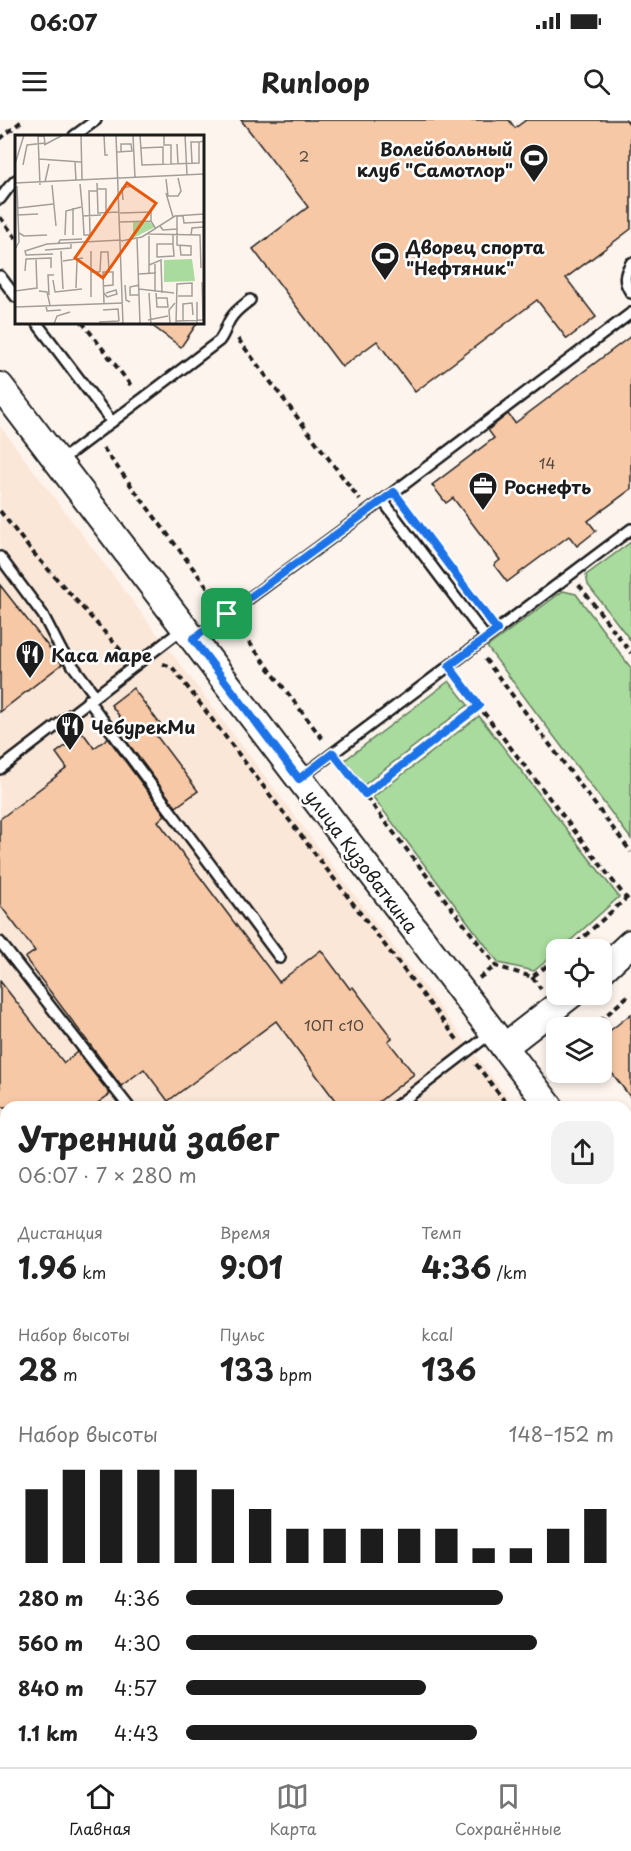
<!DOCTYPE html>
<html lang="ru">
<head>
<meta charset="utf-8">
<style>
	body { margin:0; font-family:"Playpen Sans",sans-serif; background:#f2f2f2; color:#222; height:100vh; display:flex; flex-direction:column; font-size:22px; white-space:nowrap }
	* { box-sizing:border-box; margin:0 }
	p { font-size:20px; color:#767676 }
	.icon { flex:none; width:33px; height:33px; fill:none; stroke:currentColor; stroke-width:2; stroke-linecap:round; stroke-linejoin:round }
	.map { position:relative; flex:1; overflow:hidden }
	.panel { position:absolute; left:0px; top:981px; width:632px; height:666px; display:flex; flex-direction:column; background:#fff; border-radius:18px 18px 0 0; box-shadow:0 3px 9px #0003 }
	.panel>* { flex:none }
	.controls { position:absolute; left:546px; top:819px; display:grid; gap:12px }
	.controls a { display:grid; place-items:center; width:66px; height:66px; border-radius:12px; background:#fff; box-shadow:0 3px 9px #0003; font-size:30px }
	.pin { position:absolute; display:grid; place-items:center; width:51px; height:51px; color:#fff; margin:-26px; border-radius:12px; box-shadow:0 3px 9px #0006 }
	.round { display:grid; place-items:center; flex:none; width:63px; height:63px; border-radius:18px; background:#f2f2f2 }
	.summary { display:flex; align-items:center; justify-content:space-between; height:102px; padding:0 18px }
	h1 { font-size:33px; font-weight:700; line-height:45px }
	.figures { display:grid; grid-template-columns:repeat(3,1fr); gap:9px; height:102px; padding:6px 18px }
	.figures div { display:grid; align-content:center }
	.figures b { font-size:30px; font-weight:700 }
	.figures small { font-size:16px; font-weight:400 }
	.figures p { font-size:16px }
	.chart { height:168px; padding:12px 18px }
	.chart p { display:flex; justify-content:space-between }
	.chart svg { width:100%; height:108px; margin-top:6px; stroke:#1c1c1c; stroke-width:6 }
	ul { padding:0 18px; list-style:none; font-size:20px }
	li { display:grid; grid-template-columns:96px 72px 1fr; align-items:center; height:45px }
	li i { height:15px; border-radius:8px; background:#1c1c1c }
	.status { display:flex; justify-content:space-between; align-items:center; height:42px; padding:0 30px; background:#fff; direction:ltr }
	.status svg { height:16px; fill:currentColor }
	header { display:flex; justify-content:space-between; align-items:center; height:78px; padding:0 18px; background:#fff; font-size:27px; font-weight:700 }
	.dock { display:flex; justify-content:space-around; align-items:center; height:84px; border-top:2px solid #e0e0e0; background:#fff; font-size:16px; color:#767676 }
	.dock a { display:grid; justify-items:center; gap:3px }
	.dock .on { color:#1c1c1c }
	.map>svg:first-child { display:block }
	.built { fill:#fbe7d8 }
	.green { fill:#a8db9d; stroke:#627c5c; stroke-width:1.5 }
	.building { fill:#f7c8a6; stroke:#1c1c1c; stroke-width:1.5 }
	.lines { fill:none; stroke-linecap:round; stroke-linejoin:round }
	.lane-casing { stroke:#1c1c1c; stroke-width:14 }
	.secondary-casing { stroke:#1c1c1c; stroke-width:30 }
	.path { stroke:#1c1c1c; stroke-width:4; stroke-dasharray:6 4.5; stroke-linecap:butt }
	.lane { stroke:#fff; stroke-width:9 }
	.secondary { stroke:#fff; stroke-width:26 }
	.route-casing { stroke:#fff; stroke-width:12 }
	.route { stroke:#1a73e8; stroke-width:8 }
	.labels { text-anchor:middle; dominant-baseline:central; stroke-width:5; stroke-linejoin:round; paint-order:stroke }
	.number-label { font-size:15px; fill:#53473e }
	.poi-label { font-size:18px; font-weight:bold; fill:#1c1c1c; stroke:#fff; text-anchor:start }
	.street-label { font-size:18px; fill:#1c1c1c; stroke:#fff }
	.inset-road { fill:none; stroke:#a39e99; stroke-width:1.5 }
	.view { fill:#e8590c; fill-opacity:0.15; stroke:#e8590c; stroke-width:3 }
	.inset-edge { fill:none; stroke:#1c1c1c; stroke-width:3 }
</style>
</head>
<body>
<div class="status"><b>06:07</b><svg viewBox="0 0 49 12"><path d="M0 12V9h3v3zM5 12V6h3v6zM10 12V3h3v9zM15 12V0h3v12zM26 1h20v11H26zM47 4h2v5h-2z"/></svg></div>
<header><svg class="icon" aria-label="menu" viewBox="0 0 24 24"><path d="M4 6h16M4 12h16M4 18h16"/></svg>Runloop<svg class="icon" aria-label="search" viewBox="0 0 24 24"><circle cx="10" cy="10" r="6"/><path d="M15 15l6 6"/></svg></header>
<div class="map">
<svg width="631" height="1647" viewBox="0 0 631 1647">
	<rect width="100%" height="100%" fill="#fdf4ed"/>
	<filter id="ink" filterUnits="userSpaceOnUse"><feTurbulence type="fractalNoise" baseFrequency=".0167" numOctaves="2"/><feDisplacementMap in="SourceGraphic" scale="12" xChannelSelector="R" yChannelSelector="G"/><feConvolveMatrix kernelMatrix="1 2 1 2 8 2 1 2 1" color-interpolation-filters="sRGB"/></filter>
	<g filter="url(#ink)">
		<!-- built -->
		<polygon class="built" points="0,306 515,987 6,987 6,1641 626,1641 626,1131 631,1138 631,1647 0,1647"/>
		<!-- green -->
		<g class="green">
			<polygon points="631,422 631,521 588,465 586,455"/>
			<polygon points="563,471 576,474 631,548 631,719 487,527"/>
			<polygon points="449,561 468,585 364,665 345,640"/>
			<polygon points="479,596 619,777 561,829 556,830 556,833 534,851 499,843 373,677"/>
		</g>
		<!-- building -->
		<g class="building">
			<polygon points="241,0 509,0 515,8 526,0 626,0 631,6 631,109 566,158 596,197 567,219 537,180 415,272 377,221 342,247 253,129 308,87"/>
			<polygon points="147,202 198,202 181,227"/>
			<polygon points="631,216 631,369 588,401 596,411 577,426 569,416 507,462 494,445 500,440 453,378 446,383 432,365 494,318 488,310 508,294 515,303"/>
			<polygon points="0,465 62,544 0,592"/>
			<polygon points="133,568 160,604 152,610 198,671 176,687 118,610 125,604 111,585"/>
			<polygon points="83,613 94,628 108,618 165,695 158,701 279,862 321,830 350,869 353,867 392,918 388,921 414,954 372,987 340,987 276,901 168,981 144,949 121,966 25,838 35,831 0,785 0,699 67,648 56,633"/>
			<polygon points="0,861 64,943 77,932 110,974 92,987 0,987"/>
			<polygon points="631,894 631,978 602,940 602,917"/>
		</g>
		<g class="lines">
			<!-- lane casing -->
			<g class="lane-casing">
				<g id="lane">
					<polyline points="74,16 96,0"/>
					<polyline points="0,79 9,67 16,60"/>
					<path d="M631,143c-7,12 -8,18 0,30"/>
					<polyline points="0,156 16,177"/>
					<polyline points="36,202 112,302"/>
					<path d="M60,341l159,-120c6,-7 7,-16 12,-23 5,-8 13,-13 19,-18"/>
					<polyline points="383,381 486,518"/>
					<polyline points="0,437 43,495 61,530 95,575"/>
					<polyline points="195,518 394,372 631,193"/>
					<polyline points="88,580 280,838"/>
					<polyline points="0,649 184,508"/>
					<polyline points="300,658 631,409"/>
					<polyline points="0,822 129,987"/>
					<polyline points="395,987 490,914"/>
					<polyline points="0,1251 6,1259"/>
					<polyline points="0,1332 6,1327"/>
					<polyline points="626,1478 631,1485"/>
					<polyline points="626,1513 631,1509"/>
					<polyline points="312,1641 317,1647"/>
					<polyline points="614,1641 618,1647"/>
					<polyline points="61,1647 63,1641"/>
					<polyline points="448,1647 456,1641"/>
				</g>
			</g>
			<!-- secondary casing -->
			<g class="secondary-casing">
				<g id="secondary">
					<polyline points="0,266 550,987"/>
					<polyline points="602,850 631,823"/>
					<polyline points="504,927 572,874"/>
					<polyline points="626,1087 631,1095"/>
				</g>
			</g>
			<!-- path -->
			<g class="path">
				<polyline points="0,19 23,0"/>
				<polyline points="0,97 16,118"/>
				<polyline points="82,202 133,268"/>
				<polyline points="238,219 360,380"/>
				<polyline points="103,328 219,483"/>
				<polyline points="0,391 29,428 125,535"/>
				<polyline points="579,465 631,533"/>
				<polyline points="236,505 324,621"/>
				<polyline points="485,539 631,732"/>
				<polyline points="163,544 172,547 459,922"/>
				<polyline points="458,559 626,778"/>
				<polyline points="341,644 496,846 532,857 556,839"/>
				<polyline points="365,674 479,586"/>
				<polyline points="569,830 631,774"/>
				<polyline points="532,857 541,869"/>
				<polyline points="479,858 496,846"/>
				<polyline points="592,908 631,873"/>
				<polyline points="476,944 509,987"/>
				<polyline points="557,961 568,952"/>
				<polyline points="626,1140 631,1147"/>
			</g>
			<!-- lane -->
			<use href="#lane" class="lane"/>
			<!-- secondary -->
			<use href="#secondary" class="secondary"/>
		</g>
	</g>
	<g class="lines" filter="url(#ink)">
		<!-- route casing -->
		<g class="route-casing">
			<polygon id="route" points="394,372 497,510 449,546 479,586 365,674 333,633 299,659 193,519"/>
		</g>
		<!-- route -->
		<use href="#route" class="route"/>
	</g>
	<!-- icons -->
	<defs>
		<g id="stadium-pin" transform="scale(1.5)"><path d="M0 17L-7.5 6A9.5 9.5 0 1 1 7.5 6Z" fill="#1c1c1c" stroke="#fff"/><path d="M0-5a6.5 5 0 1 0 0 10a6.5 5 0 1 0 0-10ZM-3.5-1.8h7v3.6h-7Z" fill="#fff"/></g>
		<g id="office-pin" transform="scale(1.5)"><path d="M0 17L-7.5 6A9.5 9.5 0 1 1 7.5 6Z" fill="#1c1c1c" stroke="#fff"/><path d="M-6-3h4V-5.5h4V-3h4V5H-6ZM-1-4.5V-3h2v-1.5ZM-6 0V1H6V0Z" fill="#fff"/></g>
		<g id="restaurant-pin" transform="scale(1.5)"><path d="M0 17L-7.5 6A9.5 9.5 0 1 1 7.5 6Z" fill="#1c1c1c" stroke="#fff"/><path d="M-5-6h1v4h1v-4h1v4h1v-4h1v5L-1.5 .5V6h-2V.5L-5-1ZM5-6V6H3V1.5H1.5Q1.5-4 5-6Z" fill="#fff"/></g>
	</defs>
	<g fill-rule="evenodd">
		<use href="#stadium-pin" x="534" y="38"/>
		<use href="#stadium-pin" x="385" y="136"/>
		<use href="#office-pin" x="483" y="366"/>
		<use href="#restaurant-pin" x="30" y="534"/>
		<use href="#restaurant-pin" x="70" y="606"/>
	</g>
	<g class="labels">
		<!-- number labels -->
		<g class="number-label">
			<text x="304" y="35">2</text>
			<text x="547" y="342">14</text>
			<text x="334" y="904">10П с10</text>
		</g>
		<!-- poi labels -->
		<g class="poi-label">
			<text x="513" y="28" text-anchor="end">Волейбольный<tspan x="513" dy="21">клуб "Самотлор"</tspan></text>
			<text x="406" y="126">Дворец спорта<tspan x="406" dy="21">"Нефтяник"</tspan></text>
			<text x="504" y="366">Роснефть</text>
			<text x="51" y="534">Каса маре</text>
			<text x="91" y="606">ЧебурекМи</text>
		</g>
		<!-- street labels -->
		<g class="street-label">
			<text transform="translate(362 741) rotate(53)">улица Кузоваткина</text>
		</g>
	</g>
	<!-- overview -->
	<g transform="translate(15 15)">
		<rect width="189" height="189" fill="#fdf4ed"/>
		<path d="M118,87h17l5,5 -22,11zM177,124l3,22 -31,1v-22z" fill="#a8db9d"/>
		<path class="inset-road" d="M66,0l1,44M89,0l1,20h3M101,0l7,189M118,0l2,43M125,0l2,30 57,-2v-21l5,-1M149,0v10h7v19M170,0l2,40M23,1l2,49M162,9l1,20M29,10l19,-10M126,13l22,-1v18M102,17l15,-1 -1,-7h-10v8M24,24l42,3M60,27l1,19M177,28l-1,-21h8M0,29l9,-29M8,30l4,-20 18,-2 -1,-7h-6M151,44l2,17h10l3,-5 -3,-13M30,47l4,-18M0,48l189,-9M82,48l1,30 21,-1M65,49l3,32 18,-1M37,50l4,41M83,54h8v23M151,58l7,24M108,65l-1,-12 10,-2M3,73l35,-4M58,73v27M105,78l31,-1v9M2,80l21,-1M68,81l1,19h6l-1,-44h8M162,81v29l14,1v9h-10l-1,-9M168,81l1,7 20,-1M105,87l31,-1 5,8M145,91l3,4 14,-1M4,98l5,3 23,-1M133,99l52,1 1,33M50,100l1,-24 15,-4M158,100v9l1,12 -17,1v-13h16M176,100l1,-7 12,-1M134,101v38M122,104l3,85M106,106l21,-4 33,-21 29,-2M43,109l2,-4 22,-1M0,114l4,-7 -2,-56M30,115l26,-2v-4M46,116l2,38M38,119l-27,1 -1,-4 22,-7 74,-4M48,126l20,-3M140,127v30M134,130l12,-5 1,33M10,136l1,-12 25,-1v10M76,137v-21M85,137l1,-20h7l1,20M123,139l18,-1M38,145l2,12 27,-3M187,147l1,38M110,150l1,15 4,2M124,150l-9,2v8h9M88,151l10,-1v-13h-10l1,32M61,153l1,-28M124,154l35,4M0,156l22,-3 -1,-29M24,156l8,1 3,13M89,158l3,4 10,-3 -1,-4 -10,3M134,158l2,31M141,158l1,14h11l-1,-9h-11M34,160l-1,-20h6M76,162v-25h9M182,167v22M31,171l1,5 14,-1M0,172l108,-4M88,175l15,-1 1,12M133,185l20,-4M168,185v-16l9,-1 1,12M161,186l28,-1M84,187l20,-1M39,189l3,-8 13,-4M155,189l-1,-14 6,-7M161,189l1,-40 15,-1v13h-14"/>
		<path class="view" d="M112,48l29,20 -53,75 -28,-20z"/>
		<rect width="189" height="189" class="inset-edge"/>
	</g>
</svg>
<div class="controls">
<a><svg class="icon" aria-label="locate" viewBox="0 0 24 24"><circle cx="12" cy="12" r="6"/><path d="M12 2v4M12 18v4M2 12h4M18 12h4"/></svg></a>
<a><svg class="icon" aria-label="layers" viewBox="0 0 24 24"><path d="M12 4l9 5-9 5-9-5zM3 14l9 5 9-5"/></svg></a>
</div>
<div class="pin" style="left:227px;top:494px;background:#1e9e55"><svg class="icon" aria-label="arrive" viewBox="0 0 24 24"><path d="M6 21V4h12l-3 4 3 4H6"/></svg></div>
<section class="panel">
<div class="summary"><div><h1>Утренний забег</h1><p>06:07 · 7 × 280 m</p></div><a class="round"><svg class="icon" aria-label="share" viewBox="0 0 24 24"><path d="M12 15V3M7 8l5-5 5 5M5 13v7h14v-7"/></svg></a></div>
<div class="figures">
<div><p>Дистанция</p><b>1.96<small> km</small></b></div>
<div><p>Время</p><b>9:01</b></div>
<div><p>Темп</p><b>4:36<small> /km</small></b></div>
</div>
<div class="figures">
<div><p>Набор высоты</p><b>28<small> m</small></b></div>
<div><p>Пульс</p><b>133<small> bpm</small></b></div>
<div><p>kcal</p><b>136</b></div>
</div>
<div class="chart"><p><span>Набор высоты</span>148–152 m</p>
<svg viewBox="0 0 160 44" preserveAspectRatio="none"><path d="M5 44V14M15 44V6M25 44V6M35 44V6M45 44V6M55 44V14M65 44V22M75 44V30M85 44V30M95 44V30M105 44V30M115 44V30M125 44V38M135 44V38M145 44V30M155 44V22"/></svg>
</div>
<ul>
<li><b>280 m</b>4:36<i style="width:74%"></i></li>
<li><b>560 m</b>4:30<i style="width:82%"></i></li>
<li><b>840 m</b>4:57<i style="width:56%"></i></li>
<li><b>1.1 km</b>4:43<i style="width:68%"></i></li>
</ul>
</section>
</div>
<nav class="dock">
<a class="on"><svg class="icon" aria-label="home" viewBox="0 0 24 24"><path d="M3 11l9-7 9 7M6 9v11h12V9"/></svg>Главная</a>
<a><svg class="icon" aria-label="map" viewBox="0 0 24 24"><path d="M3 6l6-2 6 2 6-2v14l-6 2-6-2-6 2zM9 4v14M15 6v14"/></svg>Карта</a>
<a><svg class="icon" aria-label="saved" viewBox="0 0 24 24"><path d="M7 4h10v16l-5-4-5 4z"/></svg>Сохранённые</a>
</nav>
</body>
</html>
